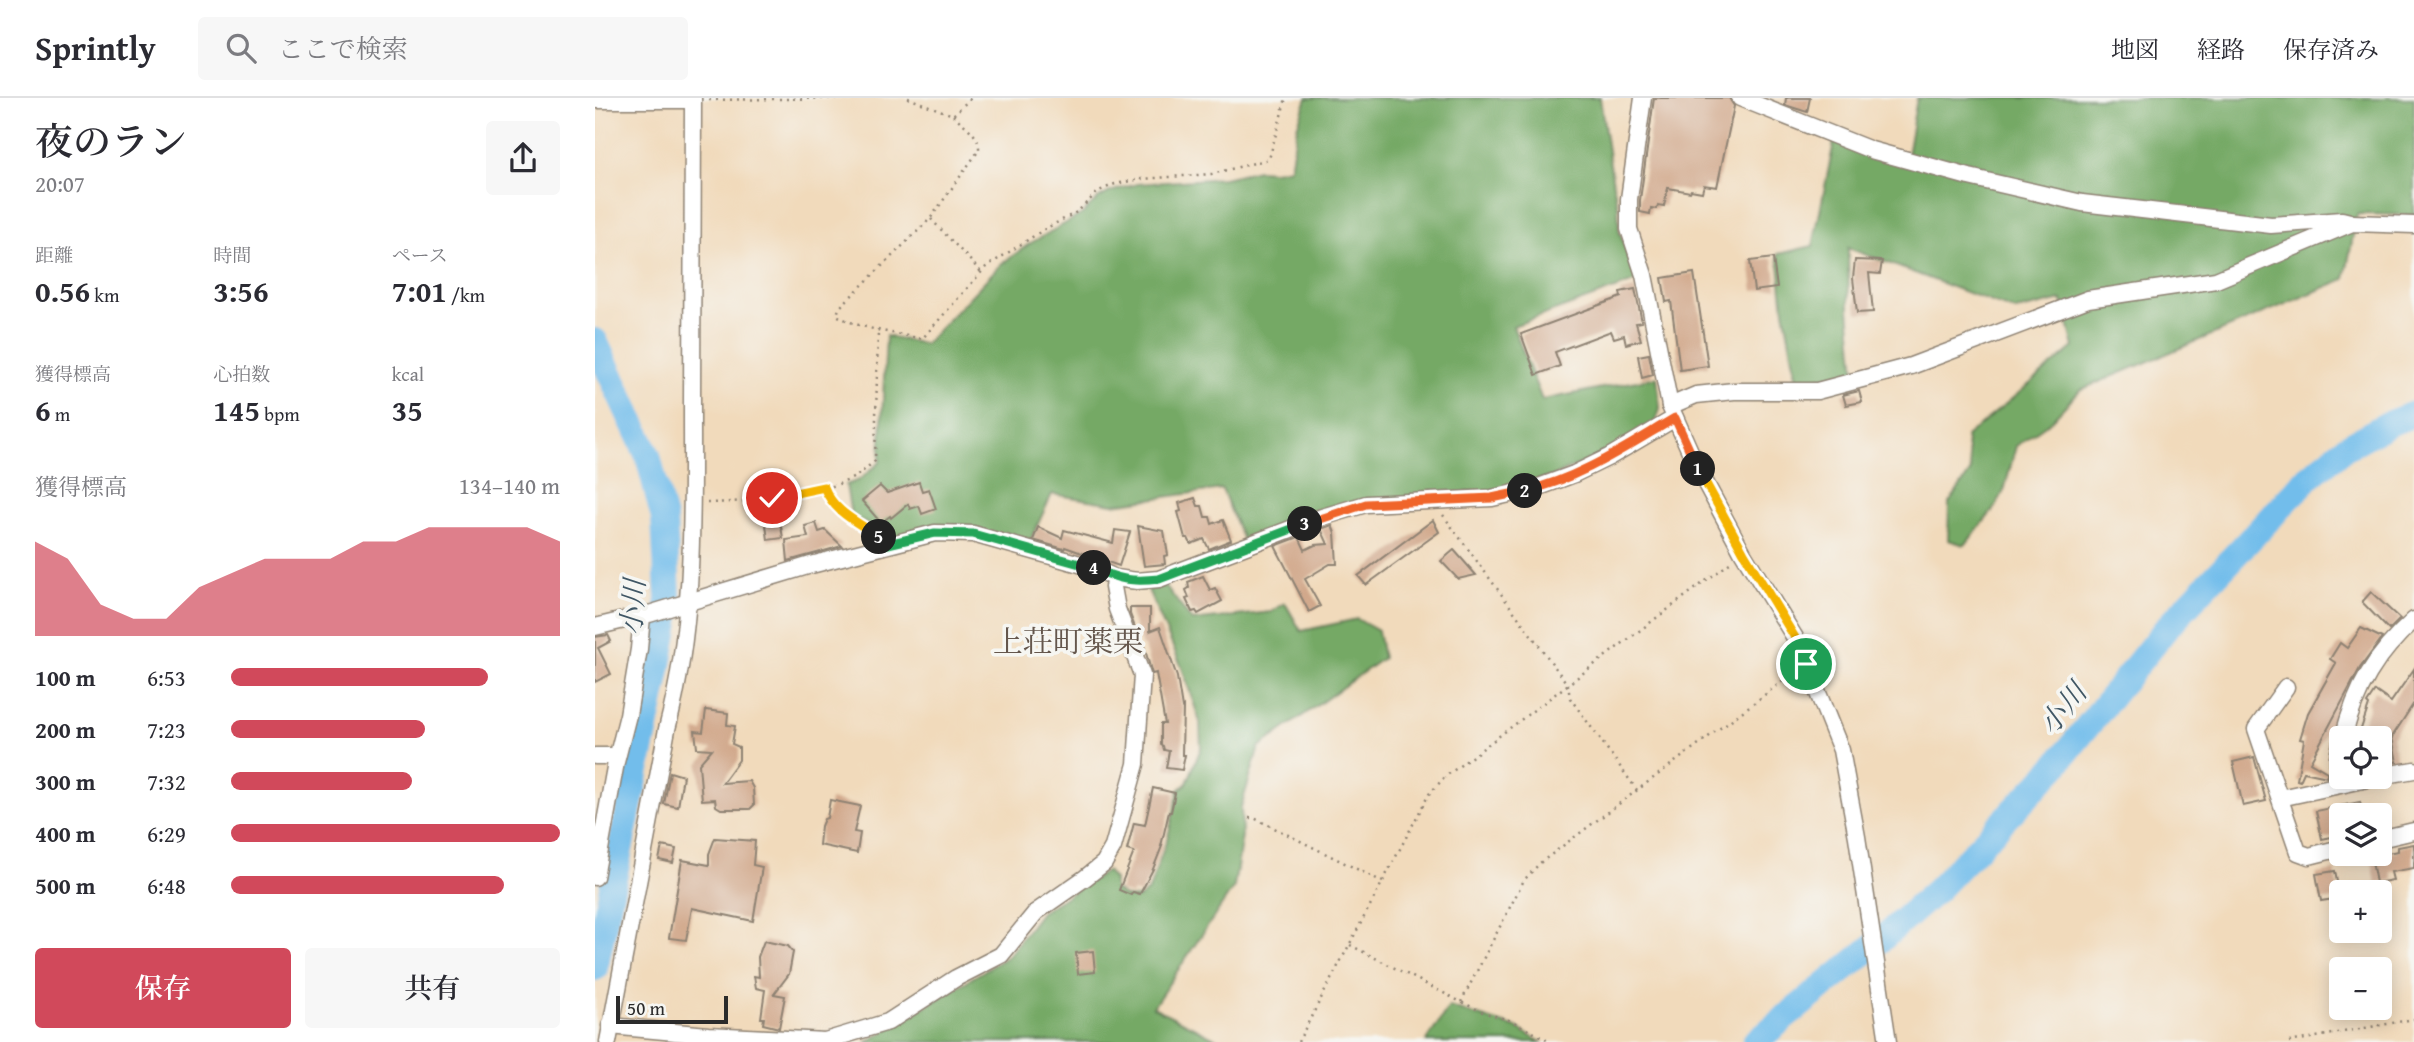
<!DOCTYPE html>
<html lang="ja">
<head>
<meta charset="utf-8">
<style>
	body { margin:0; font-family:"Gentium Book Plus","Noto Serif JP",serif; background:#f7f7f7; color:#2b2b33; height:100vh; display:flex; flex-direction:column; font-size:26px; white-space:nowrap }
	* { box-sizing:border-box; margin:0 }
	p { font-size:23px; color:#7c7c81 }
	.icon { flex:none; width:38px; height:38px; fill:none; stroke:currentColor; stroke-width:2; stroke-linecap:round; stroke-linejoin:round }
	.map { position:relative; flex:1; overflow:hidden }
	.panel { display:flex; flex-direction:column; background:#fff; width:595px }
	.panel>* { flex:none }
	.tools { position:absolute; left:1734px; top:628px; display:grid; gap:14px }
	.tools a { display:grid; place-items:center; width:63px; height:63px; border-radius:7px; background:#fff; box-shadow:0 4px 18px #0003; font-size:35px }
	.scale { position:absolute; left:21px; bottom:18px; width:112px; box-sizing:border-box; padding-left:7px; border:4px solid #2b2b2b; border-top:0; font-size:19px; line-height:24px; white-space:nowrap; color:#2b2b2b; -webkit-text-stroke:5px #f6f6f2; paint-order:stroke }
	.pin { position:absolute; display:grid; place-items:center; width:60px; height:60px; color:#fff; margin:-30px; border:4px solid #fff; border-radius:50%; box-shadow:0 2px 7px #0007 }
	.km { position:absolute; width:35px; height:35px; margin:-18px; border-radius:50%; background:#222; color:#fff; font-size:19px; line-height:35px; text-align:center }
	.round { display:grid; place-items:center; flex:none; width:74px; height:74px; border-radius:7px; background:#f7f7f7 }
	.overview { display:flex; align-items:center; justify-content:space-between; height:119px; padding:0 35px }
	h1 { font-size:38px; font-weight:600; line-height:52px }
	.figures { display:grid; grid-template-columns:repeat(3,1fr); gap:10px; height:119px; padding:7px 35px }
	.figures div { display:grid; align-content:center }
	.figures b { font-size:30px; font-weight:600 }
	.figures small { font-size:19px; font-weight:400 }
	.figures p { font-size:19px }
	.chart { height:196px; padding:14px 35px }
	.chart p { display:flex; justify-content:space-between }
	.chart svg { width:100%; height:126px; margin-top:7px; fill:#d1495b; opacity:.7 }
	.button { display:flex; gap:14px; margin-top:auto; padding:14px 35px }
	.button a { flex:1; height:80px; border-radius:7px; background:#d1495b; color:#fff; font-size:28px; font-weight:600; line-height:80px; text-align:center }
	.button a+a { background:#f7f7f7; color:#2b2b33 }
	ul { padding:0 35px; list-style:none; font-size:23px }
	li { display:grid; grid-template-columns:112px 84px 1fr; align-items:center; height:52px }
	li i { height:18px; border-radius:9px; background:#d1495b }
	header { display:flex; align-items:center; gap:42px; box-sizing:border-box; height:98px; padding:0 35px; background:#fff; border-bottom:2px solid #e1e1e2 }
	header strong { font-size:33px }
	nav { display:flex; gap:38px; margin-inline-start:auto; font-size:24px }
	.search { width:490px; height:63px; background:#f7f7f7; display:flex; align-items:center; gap:18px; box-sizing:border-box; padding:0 24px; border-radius:7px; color:#7c7c81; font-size:26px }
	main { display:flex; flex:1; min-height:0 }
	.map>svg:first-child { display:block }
	.forest { fill:#75a965; stroke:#506a48; stroke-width:2 }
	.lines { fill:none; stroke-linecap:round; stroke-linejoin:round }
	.river { stroke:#72bdeb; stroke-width:26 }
	.building { fill:#d1a88b }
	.minor-casing { stroke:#8e8273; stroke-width:19 }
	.path { stroke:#8e8273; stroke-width:2.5; stroke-dasharray:2 5; stroke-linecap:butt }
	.minor { stroke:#fff; stroke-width:16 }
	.split-1-casing { stroke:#fff; stroke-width:14 }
	.split-2-casing { stroke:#fff; stroke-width:14 }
	.split-3-casing { stroke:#fff; stroke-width:14 }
	.split-4-casing { stroke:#fff; stroke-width:14 }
	.split-5-casing { stroke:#fff; stroke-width:14 }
	.split-6-casing { stroke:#fff; stroke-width:14 }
	.split-1 { stroke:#f5b400; stroke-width:9 }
	.split-2 { stroke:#f0652b; stroke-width:9 }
	.split-3 { stroke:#f0652b; stroke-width:9 }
	.split-4 { stroke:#22a559; stroke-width:9 }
	.split-5 { stroke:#22a559; stroke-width:9 }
	.split-6 { stroke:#f5b400; stroke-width:9 }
	.labels { text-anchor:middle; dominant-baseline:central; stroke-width:7; stroke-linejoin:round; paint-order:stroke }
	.water-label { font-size:28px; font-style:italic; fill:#405765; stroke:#f6f6f2 }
	.quarter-label { font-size:30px; fill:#65574d; stroke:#f6f6f2 }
</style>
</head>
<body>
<header>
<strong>Sprintly</strong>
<div class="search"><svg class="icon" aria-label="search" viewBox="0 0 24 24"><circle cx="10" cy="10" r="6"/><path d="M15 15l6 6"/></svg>ここで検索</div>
<nav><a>地図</a><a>経路</a><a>保存済み</a></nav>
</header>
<main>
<section class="panel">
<div class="overview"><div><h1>夜のラン</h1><p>20:07</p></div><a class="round"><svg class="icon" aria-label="share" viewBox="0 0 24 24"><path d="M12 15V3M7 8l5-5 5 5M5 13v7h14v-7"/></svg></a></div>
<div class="figures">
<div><p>距離</p><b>0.56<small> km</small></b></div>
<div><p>時間</p><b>3:56</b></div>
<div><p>ペース</p><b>7:01<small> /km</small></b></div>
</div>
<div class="figures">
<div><p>獲得標高</p><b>6<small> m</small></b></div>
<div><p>心拍数</p><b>145<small> bpm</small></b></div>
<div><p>kcal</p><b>35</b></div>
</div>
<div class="chart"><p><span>獲得標高</span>134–140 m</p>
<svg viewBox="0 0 160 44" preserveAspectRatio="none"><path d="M0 44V11L10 17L20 33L30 38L40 38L50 27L60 22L70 17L80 17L90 17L100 11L110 11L120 6L130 6L140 6L150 6L160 11V44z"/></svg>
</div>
<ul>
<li><b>100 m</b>6:53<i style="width:78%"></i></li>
<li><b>200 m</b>7:23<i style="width:59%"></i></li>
<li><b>300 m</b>7:32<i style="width:55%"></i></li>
<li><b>400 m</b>6:29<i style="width:100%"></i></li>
<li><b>500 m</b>6:48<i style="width:83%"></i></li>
</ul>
<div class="button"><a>保存</a><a>共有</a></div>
</section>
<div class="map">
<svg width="1819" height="944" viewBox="0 0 1819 944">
	<rect width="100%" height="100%" fill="#f6f6f2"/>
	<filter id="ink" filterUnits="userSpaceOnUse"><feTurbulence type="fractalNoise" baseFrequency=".0143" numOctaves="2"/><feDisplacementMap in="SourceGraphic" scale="14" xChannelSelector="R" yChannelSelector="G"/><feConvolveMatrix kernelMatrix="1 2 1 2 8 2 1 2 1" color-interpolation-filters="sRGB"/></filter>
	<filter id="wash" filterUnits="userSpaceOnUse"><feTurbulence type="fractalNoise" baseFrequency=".00686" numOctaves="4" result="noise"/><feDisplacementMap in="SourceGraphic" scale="28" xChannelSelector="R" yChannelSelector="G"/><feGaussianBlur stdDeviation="1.57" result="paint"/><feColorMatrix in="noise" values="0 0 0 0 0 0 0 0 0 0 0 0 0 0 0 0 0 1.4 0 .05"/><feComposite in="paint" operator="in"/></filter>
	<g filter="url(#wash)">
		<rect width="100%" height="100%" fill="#f1dabb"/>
		<!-- forest -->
		<g class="forest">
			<polygon points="712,0 1005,0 1018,86 1023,107 1024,132 1042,183 918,228 947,302 1062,279 1065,311 1060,326 1033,344 959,378 909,392 812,399 649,445 627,391 518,406 457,396 433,447 367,427 347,428 292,441 277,429 256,417 251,387 264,382 285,364 291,238 330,246 405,167 434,146 487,116 504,100 515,94 542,86 629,80 663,72 679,73 695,70 702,29"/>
			<polygon points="1322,0 1819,0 1819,117 1762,116 1750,181 1485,292 1456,323 1421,348 1409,393 1400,410 1370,447 1353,442 1354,405 1376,373 1371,339 1479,249 1467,202 1421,213 1253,150 1254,211 1260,275 1202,283 1189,212 1183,156 1218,148 1240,39 1311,63"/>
			<polygon points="570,487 597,523 676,514 690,505 706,533 762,521 783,533 788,560 664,649 646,709 647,738 639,789 558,909 628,944 272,944 413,858 446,814 512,773 519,782 519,791 531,799 544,800 554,792 573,738 584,692 592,685 606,650 605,624 586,567 553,492"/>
			<polygon points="854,909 919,929 946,944 831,944"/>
		</g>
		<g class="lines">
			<!-- river -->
			<g class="river">
				<polyline points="0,243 53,358 69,421 73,498 73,519 61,582 0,870"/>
				<polyline points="1160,944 1288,840 1342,792 1459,670 1573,528 1715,378 1751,349 1793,326 1819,316"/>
			</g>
		</g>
		<g id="blocks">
			<!-- building -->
			<g class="building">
				<polygon points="1059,0 1134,0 1139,8 1122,89 1109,87 1107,94 1096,92 1095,94 1073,90 1069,108 1063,107 1062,111 1056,110 1055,116 1045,114 1045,102"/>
				<polygon points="1191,0 1215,0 1212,14 1190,7"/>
				<polygon points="1178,160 1182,190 1159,193 1155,163"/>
				<polygon points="1260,162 1287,163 1285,176 1274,175 1278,214 1262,215 1258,180"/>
				<polygon points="1099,175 1113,268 1085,272 1076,203 1071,204 1067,180"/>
				<polygon points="1040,191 1047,224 1041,225 1046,242 1031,246 1029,237 1019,240 1016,233 960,254 965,268 941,277 926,236 1026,199 1025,194"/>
				<polygon points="1054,256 1058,277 1047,280 1043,258"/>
				<polygon points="1264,293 1267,304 1251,307 1248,297"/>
				<polygon points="324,384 327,393 334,391 341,411 327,416 324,408 315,411 313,406 296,420 295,418 286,425 267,403 285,388 292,395"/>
				<polygon points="600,400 603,408 607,408 610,419 615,419 617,426 628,422 636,442 614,451 609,441 596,446 593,440 590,440 583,414 586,413 584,405"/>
				<polygon points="184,417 188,440 173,442 170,419"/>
				<polygon points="838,422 844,434 771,487 763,478"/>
				<polygon points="221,425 224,434 230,432 247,448 193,463 191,442 213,439 210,428"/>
				<polygon points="737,427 740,435 742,466 735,466 710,481 725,508 714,514 680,448 704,439 710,452 720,447 733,446 726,431"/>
				<polygon points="543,428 569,433 573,457 569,458 570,466 549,468"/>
				<polygon points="443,429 467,440 469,432 518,445 520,432 535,434 524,468 470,449 469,451 438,442"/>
				<polygon points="859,452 881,477 863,481 846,463"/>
				<polygon points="608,478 615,492 620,490 627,503 603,516 601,513 597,514 591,501 594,500 591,492 594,490 593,484"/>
				<polygon points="1776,494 1805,521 1794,532 1767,504"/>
				<polygon points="535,510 555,510 555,533 565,529 582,579 587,610 588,609 587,657 590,657 587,672 571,670 574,653 569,652 568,648 566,647 566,626 570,626 561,575 557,576 549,548 547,548 535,516"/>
				<polygon points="1766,530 1787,540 1765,570 1715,664 1732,674 1732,679 1709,674 1705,683 1702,682 1709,642 1705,641 1713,615 1741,565 1735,561 1745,545 1752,550"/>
				<polygon points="13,537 16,543 3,550 16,576 0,584 0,539"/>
				<polygon points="1819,571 1819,605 1797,639 1802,664 1785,662 1785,640 1763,640 1774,607 1772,605 1780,593 1796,604"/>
				<polygon points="111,612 133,615 132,627 140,628 137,646 144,649 144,662 127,685 154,683 158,690 159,707 155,711 126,711 121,708 120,701 107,702 104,666 117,651 102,650 100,633 108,634"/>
				<polygon points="1659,659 1671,703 1648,708 1638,664"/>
				<polygon points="75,674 88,678 83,709 69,706"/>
				<polygon points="558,690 580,695 576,714 574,714 566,748 567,748 558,771 545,796 538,794 536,797 524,792 539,754 532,752 539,725 550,727"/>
				<polygon points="235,702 265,708 259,734 265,735 262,755 224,747 226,728 229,721 232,720"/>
				<polygon points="1765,704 1768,718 1746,718 1746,737 1727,741 1721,713"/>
				<polygon points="120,740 160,743 158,767 167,769 158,823 97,810 91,842 74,840 87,762 114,767 114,756"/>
				<polygon points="1819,746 1819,770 1796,774 1798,782 1781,785 1776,758 1803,753 1803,749"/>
				<polygon points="67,748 81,751 78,765 64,762"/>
				<polygon points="1740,773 1745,800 1726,803 1721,776"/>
				<polygon points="169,843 193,848 198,854 194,876 179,896 190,898 184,930 168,926 169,920 166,920 170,892 161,890 159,878 164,879 163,859"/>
				<polygon points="498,853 500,874 483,876 481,855"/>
			</g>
		</g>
	</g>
	<g filter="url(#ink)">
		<use href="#blocks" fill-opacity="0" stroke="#8e8273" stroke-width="2"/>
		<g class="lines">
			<!-- minor casing -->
			<g class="minor-casing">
				<g id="minor">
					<polyline points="1048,0 1034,101 1034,131 1049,177 1075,308 1102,369 1148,455 1202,543 1246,652 1262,739 1293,944"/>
					<polyline points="1145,0 1276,52 1374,79 1487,105 1676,127 1747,122 1755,124"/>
					<polyline points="0,2 98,2"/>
					<polyline points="1075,308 1101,297 1139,293 1222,293 1316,268 1493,201 1621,182 1757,125 1819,127"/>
					<polyline points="0,529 54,516 216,467 340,435 378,436 499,470 520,480 542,483 564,481 727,419 771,406 897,400 941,390 979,376 1014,359 1080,320"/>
					<polyline points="1691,589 1661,631 1703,754 1714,758 1746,750"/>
					<path d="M1748,640c13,-50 32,-83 71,-118"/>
					<polyline points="0,658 22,658"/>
					<polyline points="1785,678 1819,672"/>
					<polyline points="1743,686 1743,659 1746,645"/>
					<polyline points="1685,700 1782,679"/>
					<polyline points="1785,741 1819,733"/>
					<polyline points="0,779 21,664 33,617 44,551 47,518"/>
					<polyline points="15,928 113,937 230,943 293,924 361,880 406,857 441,814 490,780 509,765 518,749 541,666 547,577 522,511 518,489 520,480"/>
					<path d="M13,944l59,-313c28,-105 25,-214 25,-322 0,-103 1,-206 1,-309"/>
				</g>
			</g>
			<!-- path -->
			<g class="path">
				<polyline points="313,0 358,17 376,0"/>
				<polyline points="114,2 258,0"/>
				<path d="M358,17c11,10 27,20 26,35l-49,69 -91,89 -2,7c21,14 59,18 85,24l64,-72 57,-37 34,-18 22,-21 16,-7 26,-5 71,-5 57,-15 17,-61"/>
				<polyline points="336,121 387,175"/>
				<path d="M229,389c9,25 30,33 50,46"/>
				<path d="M112,405c40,-1 117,-7 151,-28 6,-4 11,-10 17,-14l3,-132"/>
				<polyline points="848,417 973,587 975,600 1042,692"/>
				<polyline points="654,720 659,720 788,784"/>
				<polyline points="755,847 866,904 890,915 917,923 955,944"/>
				<polyline points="866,904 929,782 945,765 1200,574"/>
				<polyline points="703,944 834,696 851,678 1136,464"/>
				<polyline points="1694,944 1819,921"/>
			</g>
			<!-- minor -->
			<use href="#minor" class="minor"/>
		</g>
	</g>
	<g class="lines" filter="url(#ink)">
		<!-- split-1 casing -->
		<g class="split-1-casing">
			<polyline id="split-1" points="1103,371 1149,455 1202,543 1211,566"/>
		</g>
		<!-- split-2 casing -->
		<g class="split-2-casing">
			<path id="split-2" d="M930,393c54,-12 102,-45 150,-73l23,51"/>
		</g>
		<!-- split-3 casing -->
		<g class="split-3-casing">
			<polyline id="split-3" points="710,426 771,406 897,400 930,393"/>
		</g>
		<!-- split-4 casing -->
		<g class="split-4-casing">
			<path id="split-4" d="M499,470c25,12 38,14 65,11l146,-55"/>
		</g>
		<!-- split-5 casing -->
		<g class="split-5-casing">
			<polyline id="split-5" points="284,439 293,446 340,435 378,436 499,470"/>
		</g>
		<!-- split-6 casing -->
		<g class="split-6-casing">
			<path id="split-6" d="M177,400l52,-11c10,26 34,35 55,50"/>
		</g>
		<!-- split-1 -->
		<use href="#split-1" class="split-1"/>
		<!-- split-2 -->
		<use href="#split-2" class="split-2"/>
		<!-- split-3 -->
		<use href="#split-3" class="split-3"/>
		<!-- split-4 -->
		<use href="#split-4" class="split-4"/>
		<!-- split-5 -->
		<use href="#split-5" class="split-5"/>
		<!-- split-6 -->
		<use href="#split-6" class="split-6"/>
	</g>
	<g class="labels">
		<!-- water labels -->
		<g class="water-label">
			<text transform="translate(37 509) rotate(-86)">小川</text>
			<text transform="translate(1467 610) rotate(-51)">小川</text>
		</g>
		<!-- quarter labels -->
		<g class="quarter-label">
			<text x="473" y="543">上荘町薬栗</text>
		</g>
	</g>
</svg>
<div class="tools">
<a><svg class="icon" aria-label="locate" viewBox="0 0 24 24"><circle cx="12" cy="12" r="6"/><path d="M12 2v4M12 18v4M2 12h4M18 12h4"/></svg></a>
<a><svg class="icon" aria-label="layers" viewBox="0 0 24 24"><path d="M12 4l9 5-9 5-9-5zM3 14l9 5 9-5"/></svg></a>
<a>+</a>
<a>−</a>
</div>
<div class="scale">50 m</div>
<div class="pin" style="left:1211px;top:566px;background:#1e9e55"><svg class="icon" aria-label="arrive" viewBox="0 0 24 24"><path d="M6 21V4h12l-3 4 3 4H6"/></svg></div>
<div class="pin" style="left:177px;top:400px;background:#d93025"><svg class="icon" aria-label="check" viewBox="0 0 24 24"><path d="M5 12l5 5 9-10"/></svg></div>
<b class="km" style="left:1103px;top:371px">1</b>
<b class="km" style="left:930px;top:393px">2</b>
<b class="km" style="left:710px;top:426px">3</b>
<b class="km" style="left:499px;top:470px">4</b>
<b class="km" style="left:284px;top:439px">5</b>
</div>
</main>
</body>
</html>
